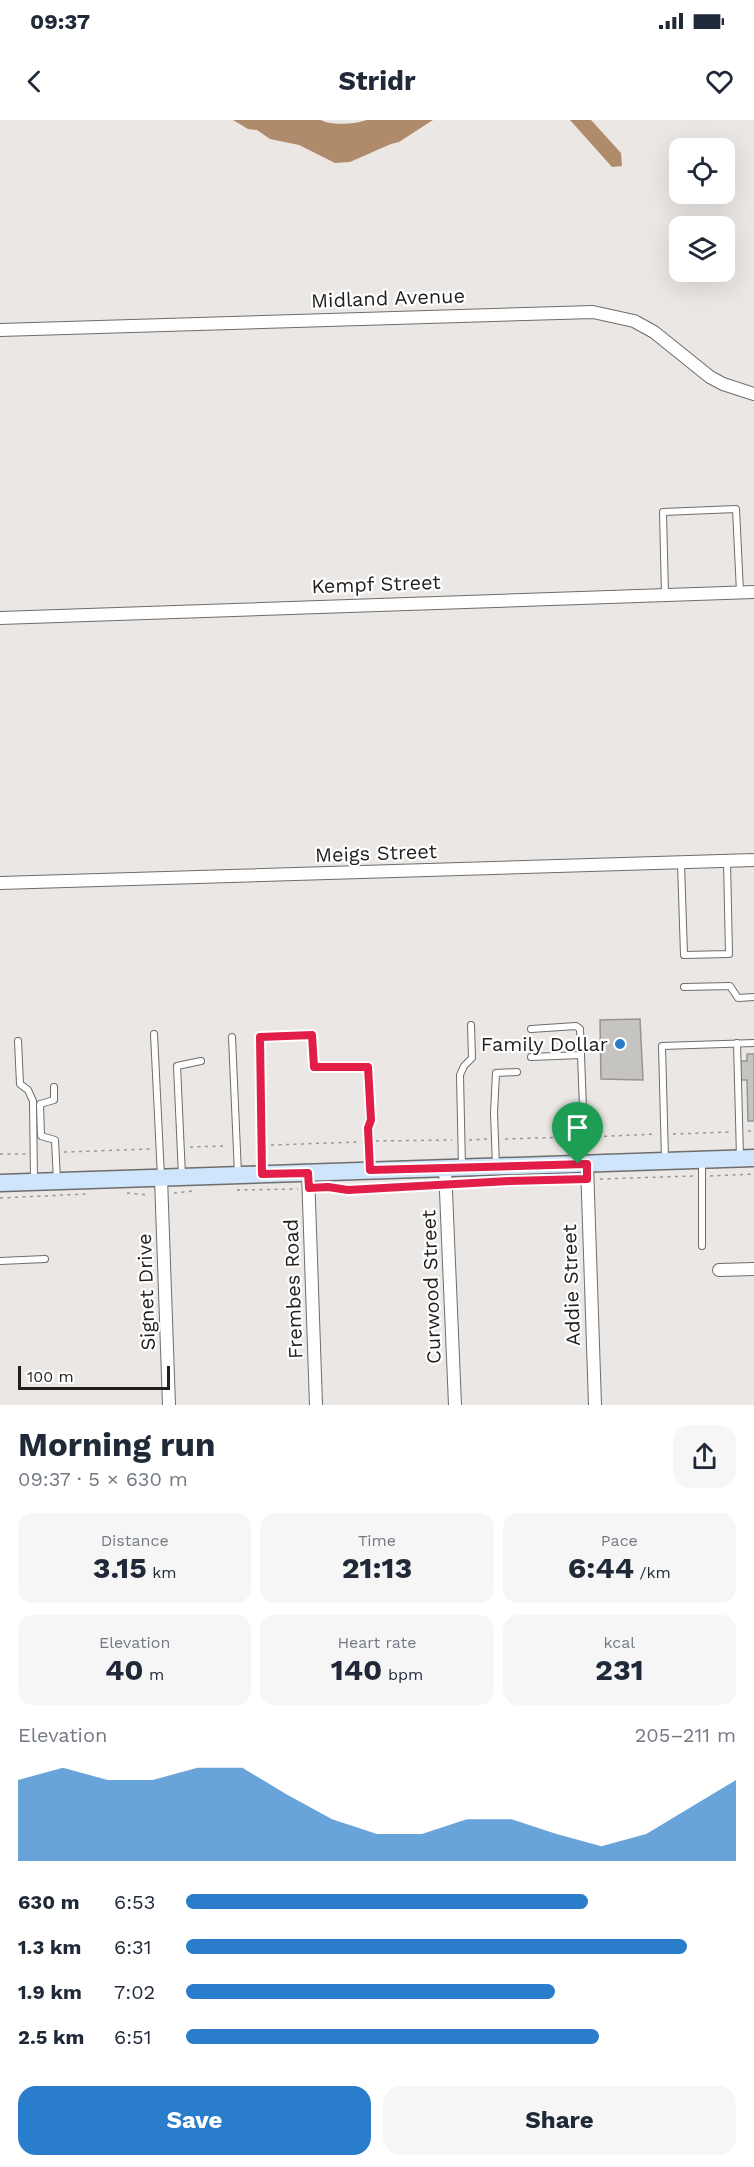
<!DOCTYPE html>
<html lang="en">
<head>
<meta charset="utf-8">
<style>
	body { margin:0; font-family:"Work Sans",sans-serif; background:#f6f6f7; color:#1f2937; height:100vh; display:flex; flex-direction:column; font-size:22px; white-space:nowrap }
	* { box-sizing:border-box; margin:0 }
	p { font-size:20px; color:#747a83 }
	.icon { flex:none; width:33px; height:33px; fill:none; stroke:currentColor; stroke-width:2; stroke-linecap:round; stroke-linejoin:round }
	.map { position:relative; height:1285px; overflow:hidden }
	.drawer { display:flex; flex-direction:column; background:#fff; flex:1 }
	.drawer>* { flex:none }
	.fabs { position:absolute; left:669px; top:18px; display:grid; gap:12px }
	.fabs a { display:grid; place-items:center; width:66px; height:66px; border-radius:12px; background:#fff; box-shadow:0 6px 24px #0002; font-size:30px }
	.scale { position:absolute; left:18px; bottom:15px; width:152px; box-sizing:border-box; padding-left:6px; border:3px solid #201f1e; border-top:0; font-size:16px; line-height:21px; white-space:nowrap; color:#201f1e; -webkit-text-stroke:4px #fff; paint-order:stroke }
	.pin { position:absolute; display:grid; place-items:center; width:51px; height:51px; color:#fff; margin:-62px -26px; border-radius:50% 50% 50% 0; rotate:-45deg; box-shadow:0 0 6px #0007 }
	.pin .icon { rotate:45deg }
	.round { display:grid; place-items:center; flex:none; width:63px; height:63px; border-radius:18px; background:#f6f6f7 }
	.summary { display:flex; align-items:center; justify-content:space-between; height:102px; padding:0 18px }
	h1 { font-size:33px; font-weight:700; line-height:45px }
	.stats { display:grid; grid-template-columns:repeat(3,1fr); gap:9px; height:102px; padding:6px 18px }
	.stats div { display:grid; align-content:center; border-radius:15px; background:#f6f6f7; text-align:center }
	.stats b { font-size:30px; font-weight:700 }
	.stats small { font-size:16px; font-weight:400 }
	.stats p { font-size:16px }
	.chart { height:168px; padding:12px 18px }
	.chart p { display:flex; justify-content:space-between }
	.chart svg { width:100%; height:108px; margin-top:6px; fill:#297dcb; opacity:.7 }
	.button { display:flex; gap:12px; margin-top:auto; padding:12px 18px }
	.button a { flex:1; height:69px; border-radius:18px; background:#297dcb; color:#fff; font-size:24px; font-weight:700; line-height:69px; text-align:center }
	.button a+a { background:#f6f6f7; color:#1f2937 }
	ul { padding:0 18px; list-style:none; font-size:20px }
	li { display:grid; grid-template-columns:96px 72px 1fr; align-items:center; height:45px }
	li i { height:15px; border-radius:8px; background:#297dcb }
	.status { display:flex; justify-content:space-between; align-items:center; height:42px; padding:0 30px; background:#fff; direction:ltr }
	.status svg { height:16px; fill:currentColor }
	header { display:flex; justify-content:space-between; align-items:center; height:78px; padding:0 18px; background:#fff; font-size:27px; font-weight:700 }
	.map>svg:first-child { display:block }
	.water { fill:#af8b6b }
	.building { fill:#c6c4c1; stroke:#979492; stroke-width:1.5 }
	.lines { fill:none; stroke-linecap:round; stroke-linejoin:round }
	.lane-casing { stroke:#6f6d6b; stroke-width:8 }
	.street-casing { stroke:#6f6d6b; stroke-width:14 }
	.secondary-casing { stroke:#6f6d6b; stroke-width:19 }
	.path { stroke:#989694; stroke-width:1.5; stroke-dasharray:3 4.5; stroke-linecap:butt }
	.lane { stroke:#fff; stroke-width:6 }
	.street { stroke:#fff; stroke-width:12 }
	.secondary { stroke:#cee5fb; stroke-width:16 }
	.route-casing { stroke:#fff; stroke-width:12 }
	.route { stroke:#e11d48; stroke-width:8 }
	.poi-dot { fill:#297dcb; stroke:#fff; stroke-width:2 }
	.labels { text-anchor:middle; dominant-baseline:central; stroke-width:4.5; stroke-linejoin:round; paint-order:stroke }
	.street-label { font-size:20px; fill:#201f1e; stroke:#fff }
	.poi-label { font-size:20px; fill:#201f1e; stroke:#fff; text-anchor:end }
</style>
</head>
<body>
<div class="status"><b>09:37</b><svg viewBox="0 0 49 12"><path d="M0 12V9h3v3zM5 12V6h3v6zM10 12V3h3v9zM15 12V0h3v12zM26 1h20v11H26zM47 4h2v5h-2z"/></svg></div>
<header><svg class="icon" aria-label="back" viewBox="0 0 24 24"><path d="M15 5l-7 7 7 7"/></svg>Stridr<svg class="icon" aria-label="heart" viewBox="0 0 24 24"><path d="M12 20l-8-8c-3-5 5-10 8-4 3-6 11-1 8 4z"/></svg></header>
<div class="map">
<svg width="754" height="1285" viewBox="0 0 754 1285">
	<rect width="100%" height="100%" fill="#eae7e4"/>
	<!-- water -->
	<g class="water">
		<path d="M233,0h88c11,6 34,4 46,0h66l-34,22 -8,2 -41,18 -15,1 -36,-18 -29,-6 -13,-9 -9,-1z"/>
		<polygon points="570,0 591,0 621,33 622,46 612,47"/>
	</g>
	<!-- building -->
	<g class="building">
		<polygon points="640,899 643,960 601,959 600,900"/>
		<polygon points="747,934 754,934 754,1001 748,1001 747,960 740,960 739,941 747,941"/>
	</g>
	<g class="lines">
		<!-- lane casing -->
		<g class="lane-casing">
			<g id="lane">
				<polyline points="665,475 663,392 736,389 740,472"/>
				<polyline points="681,743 684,835 729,834 727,741"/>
				<polyline points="684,867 730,866 738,878 754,877"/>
				<polyline points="531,909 576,906 580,909 583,988 578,1043"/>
				<polyline points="154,914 161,1057"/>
				<polyline points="232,917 238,1054"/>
				<polyline points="18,921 20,964 28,970 33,981 34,1061"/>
				<polyline points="737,923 740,1037"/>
				<polyline points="531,937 581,935"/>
				<polyline points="54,967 54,980 40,984 41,1016 55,1020 57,1061"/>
				<polyline points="665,1040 662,926 754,923"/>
				<polyline points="496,1046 494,993 496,953 517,952"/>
				<polyline points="462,1047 460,955 464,946 472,938 471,905"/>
				<polyline points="262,1052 260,917 312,915 314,947 368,947 371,1000 368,1008 370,1050"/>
				<polyline points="182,1056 177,946 201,941"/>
				<polyline points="702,1126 702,1042"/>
				<polyline points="0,1141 45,1139"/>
			</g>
		</g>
		<!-- street casing -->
		<g class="street-casing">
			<g id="street">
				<polyline points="0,210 593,192 634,201 654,212 710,257 723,264 754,274"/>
				<polyline points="0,498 754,472"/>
				<polyline points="0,763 754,740"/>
				<polyline points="587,1044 595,1285"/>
				<polyline points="445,1048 455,1285"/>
				<polyline points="308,1052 316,1285"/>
				<polyline points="161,1058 169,1285"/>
				<polyline points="719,1150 754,1149"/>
			</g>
		</g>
		<!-- secondary casing -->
		<g class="secondary-casing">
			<polyline id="secondary" points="0,1063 754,1038"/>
		</g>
		<!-- path -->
		<g class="path">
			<polyline points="748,1011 754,1011"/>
			<polyline points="673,1014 731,1012"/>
			<polyline points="589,1017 656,1014"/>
			<polyline points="505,1019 572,1017"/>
			<polyline points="469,1020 488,1019"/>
			<polyline points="376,1021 452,1020"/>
			<polyline points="271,1025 359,1022"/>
			<polyline points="190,1027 227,1026"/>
			<polyline points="64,1032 152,1029"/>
			<polyline points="0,1034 26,1034"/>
			<polyline points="710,1056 754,1054"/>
			<polyline points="600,1059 694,1056"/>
			<polyline points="459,1063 577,1060"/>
			<polyline points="321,1068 348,1070 433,1064"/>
			<polyline points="237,1070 298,1069"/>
			<polyline points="127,1073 149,1075"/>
			<polyline points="174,1073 193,1071"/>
			<polyline points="0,1078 86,1074"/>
		</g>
		<!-- lane -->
		<use href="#lane" class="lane"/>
		<!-- street -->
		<use href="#street" class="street"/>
		<!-- secondary -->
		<use href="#secondary" class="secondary"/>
	</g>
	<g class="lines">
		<!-- route casing -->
		<g class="route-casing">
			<polygon id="route" points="312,915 314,947 368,947 371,1000 368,1008 370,1050 587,1044 587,1059 509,1061 348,1070 328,1067 309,1068 308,1053 262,1054 260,917"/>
		</g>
		<!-- route -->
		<use href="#route" class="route"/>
	</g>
	<!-- markers -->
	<circle class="poi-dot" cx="620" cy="924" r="6"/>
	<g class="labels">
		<!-- street labels -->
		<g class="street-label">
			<text transform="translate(388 178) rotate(-2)">Midland Avenue</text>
			<text transform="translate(376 464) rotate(-2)">Kempf Street</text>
			<text transform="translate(376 733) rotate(-2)">Meigs Street</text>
			<text transform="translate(571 1165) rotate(-92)">Addie Street</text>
			<text transform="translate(431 1167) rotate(-92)">Curwood Street</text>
			<text transform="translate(293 1169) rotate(-92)">Frembes Road</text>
			<text transform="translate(146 1172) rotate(-92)">Signet Drive</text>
		</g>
		<!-- poi labels -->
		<g class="poi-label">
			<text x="608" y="924">Family Dollar</text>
		</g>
	</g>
</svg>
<div class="fabs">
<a><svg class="icon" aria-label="locate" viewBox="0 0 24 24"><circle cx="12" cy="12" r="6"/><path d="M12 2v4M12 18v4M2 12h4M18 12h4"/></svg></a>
<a><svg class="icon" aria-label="layers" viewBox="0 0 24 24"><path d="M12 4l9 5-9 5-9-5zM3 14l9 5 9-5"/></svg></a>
</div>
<div class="scale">100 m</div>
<div class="pin" style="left:578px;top:1044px;background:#1e9e55"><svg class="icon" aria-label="arrive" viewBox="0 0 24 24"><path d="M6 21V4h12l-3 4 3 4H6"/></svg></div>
</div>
<section class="drawer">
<div class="summary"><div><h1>Morning run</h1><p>09:37 · 5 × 630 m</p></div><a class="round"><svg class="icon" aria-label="share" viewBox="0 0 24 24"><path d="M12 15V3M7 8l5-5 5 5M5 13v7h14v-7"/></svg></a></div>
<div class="stats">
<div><p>Distance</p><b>3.15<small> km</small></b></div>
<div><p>Time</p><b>21:13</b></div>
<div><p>Pace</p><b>6:44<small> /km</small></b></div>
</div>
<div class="stats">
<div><p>Elevation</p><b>40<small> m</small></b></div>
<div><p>Heart rate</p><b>140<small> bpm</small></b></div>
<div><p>kcal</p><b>231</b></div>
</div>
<div class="chart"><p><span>Elevation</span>205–211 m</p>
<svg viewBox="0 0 160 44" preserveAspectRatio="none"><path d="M0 44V11L10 6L20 11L30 11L40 6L50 6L60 17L70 27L80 33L90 33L100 27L110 27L120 33L130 38L140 33L150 22L160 11V44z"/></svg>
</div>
<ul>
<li><b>630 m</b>6:53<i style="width:73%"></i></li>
<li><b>1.3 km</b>6:31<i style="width:91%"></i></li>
<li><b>1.9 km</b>7:02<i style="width:67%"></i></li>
<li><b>2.5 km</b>6:51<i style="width:75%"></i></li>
</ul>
<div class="button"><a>Save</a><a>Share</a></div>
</section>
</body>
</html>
